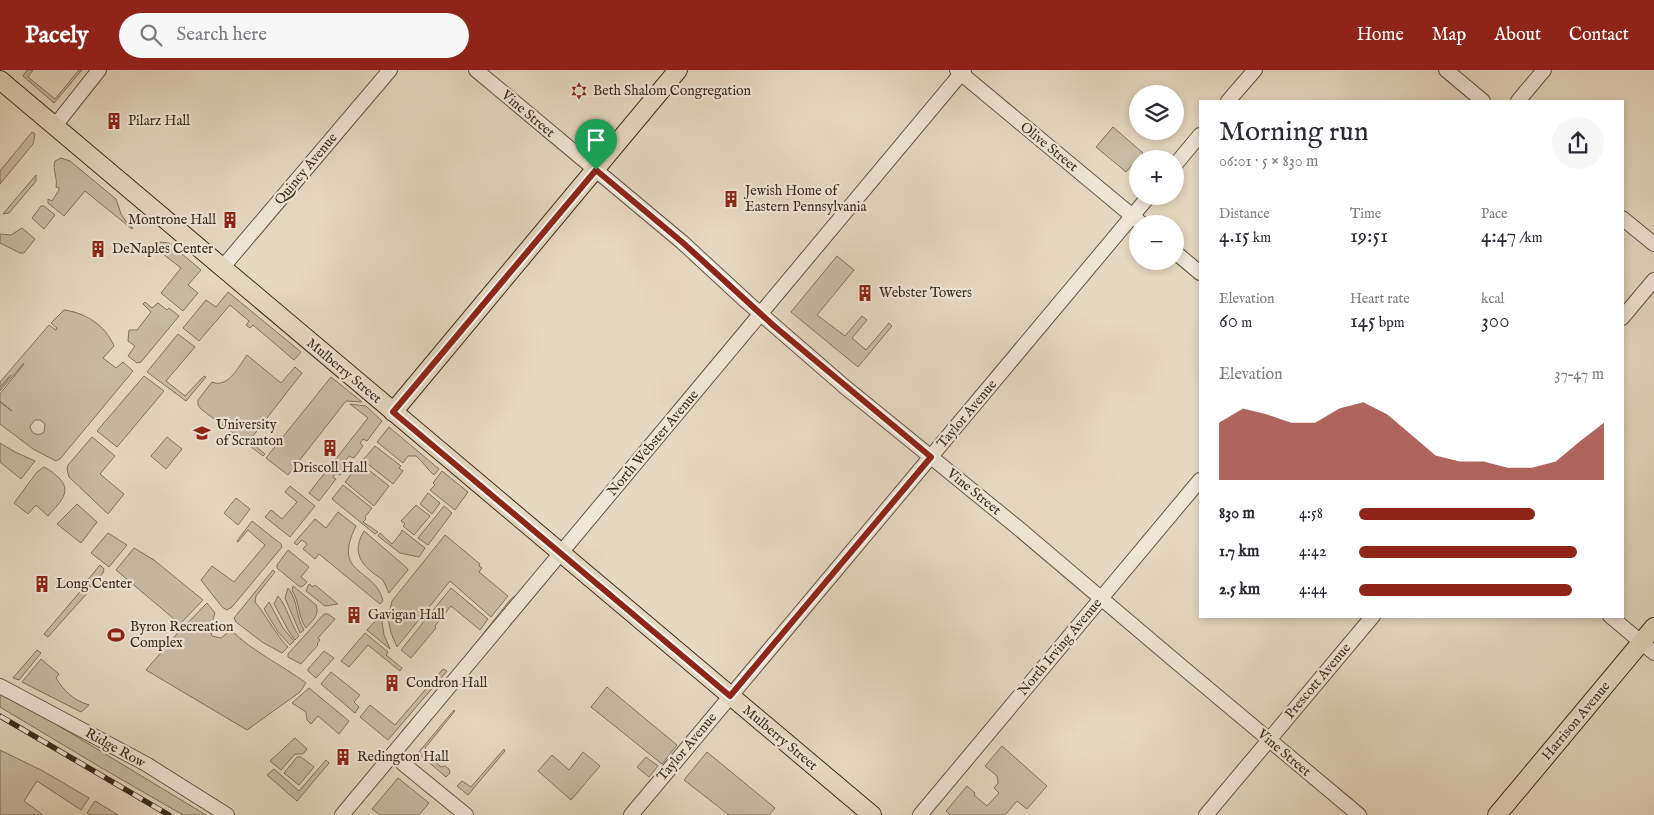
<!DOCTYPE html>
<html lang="en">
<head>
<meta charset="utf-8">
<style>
	body { margin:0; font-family:"IM FELL English",serif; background:#f7f7f7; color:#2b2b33; height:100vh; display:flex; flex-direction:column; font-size:19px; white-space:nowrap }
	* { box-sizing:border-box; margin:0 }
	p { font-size:16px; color:#7c7c81 }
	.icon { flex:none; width:28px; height:28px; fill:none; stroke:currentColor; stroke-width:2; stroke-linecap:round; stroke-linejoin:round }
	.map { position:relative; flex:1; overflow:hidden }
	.details { position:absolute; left:1199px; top:30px; width:425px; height:518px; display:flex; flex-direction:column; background:#fff; border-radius:0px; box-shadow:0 2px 8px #0003 }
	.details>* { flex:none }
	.buttons { position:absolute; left:1129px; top:15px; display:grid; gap:10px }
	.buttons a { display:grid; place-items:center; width:55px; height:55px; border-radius:50%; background:#fff; box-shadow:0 2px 8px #0003; font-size:25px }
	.pin { position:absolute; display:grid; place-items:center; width:42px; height:42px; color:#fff; margin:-51px -21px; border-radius:50% 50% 50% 0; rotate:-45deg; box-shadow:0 0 5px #0007 }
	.pin .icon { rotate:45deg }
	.round { display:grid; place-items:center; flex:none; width:52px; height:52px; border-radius:26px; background:#f7f7f7 }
	.head { display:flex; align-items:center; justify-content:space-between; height:85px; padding:0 20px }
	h1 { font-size:28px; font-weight:600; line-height:38px }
	.metrics { display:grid; grid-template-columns:repeat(3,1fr); gap:8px; height:85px; padding:5px 20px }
	.metrics div { display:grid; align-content:center }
	.metrics b { font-size:21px; font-weight:600 }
	.metrics small { font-size:14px; font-weight:400 }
	.metrics p { font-size:14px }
	.chart { height:140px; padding:10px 20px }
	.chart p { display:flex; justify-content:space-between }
	.chart svg { width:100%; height:90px; margin-top:5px; fill:#8f2418; opacity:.7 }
	ul { padding:0 20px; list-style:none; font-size:16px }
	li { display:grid; grid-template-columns:80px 60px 1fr; align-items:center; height:38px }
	li i { height:12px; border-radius:6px; background:#8f2418 }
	header { display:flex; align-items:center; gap:30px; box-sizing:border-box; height:70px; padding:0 25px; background:#8f2418; color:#fff }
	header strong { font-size:24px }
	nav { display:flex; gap:28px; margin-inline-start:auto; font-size:18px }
	.search { width:350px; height:45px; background:#f7f7f7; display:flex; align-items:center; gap:12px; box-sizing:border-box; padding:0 18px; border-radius:28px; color:#7c7c81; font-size:19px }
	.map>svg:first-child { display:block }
	.green { fill:#c9bca5; stroke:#827460; fill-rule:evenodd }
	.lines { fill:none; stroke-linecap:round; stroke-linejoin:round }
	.minor-casing { stroke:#655744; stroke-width:16 }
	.major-casing { stroke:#3a2c1b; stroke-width:20 }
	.minor { stroke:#efe6d7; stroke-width:14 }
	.major { stroke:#e6d9c1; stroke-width:18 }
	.rail-casing { stroke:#3a2c1b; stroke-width:5.5 }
	.rail { stroke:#efe6d7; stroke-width:4; stroke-dasharray:11; stroke-linecap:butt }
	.route-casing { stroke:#fff; stroke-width:10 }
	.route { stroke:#8f2418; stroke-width:6 }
	.labels { text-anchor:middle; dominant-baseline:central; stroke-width:4.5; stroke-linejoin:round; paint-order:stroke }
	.poi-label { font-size:14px; fill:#3a2c1b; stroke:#efe6d7; text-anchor:start }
	.street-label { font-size:14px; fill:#3a2c1b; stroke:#efe6d7 }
</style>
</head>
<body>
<header>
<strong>Pacely</strong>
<div class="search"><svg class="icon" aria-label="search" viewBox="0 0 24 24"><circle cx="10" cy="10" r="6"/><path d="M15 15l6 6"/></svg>Search here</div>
<nav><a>Home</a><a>Map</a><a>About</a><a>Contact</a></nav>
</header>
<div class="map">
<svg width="1654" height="745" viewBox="0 0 1654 745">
	<rect width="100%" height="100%" fill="#e6d9c1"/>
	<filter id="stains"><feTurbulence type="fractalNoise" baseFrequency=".004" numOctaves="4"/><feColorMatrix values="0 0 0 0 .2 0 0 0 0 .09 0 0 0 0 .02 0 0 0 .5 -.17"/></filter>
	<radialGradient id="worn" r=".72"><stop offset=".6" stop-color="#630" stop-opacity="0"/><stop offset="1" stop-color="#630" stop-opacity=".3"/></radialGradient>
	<!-- green -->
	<g class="green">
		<polygon points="27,0 33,0 28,7 55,29 79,0 82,0 54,33 23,6"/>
		<polygon points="1113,57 1143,83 1126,102 1096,77"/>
		<polygon points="32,62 35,64 33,74 0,114 0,101"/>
		<path d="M61,88l9,3 46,38 5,15 6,9 6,5 -1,1 -47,-38 -21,25 -16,-13v-4l4,2 7,-11v-2l-3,-1c2,-9 -4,-17 -1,-26z"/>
		<polygon points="36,105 36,111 9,143 3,144"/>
		<polygon points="41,136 44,136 55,145 44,159 32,148"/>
		<polygon points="22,158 35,169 24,183 20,183 0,173 0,164 11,165"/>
		<polygon points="158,172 169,173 201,200 188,215 198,223 183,241 161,223 181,198 154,177"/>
		<polygon points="837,186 854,200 817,245 845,266 862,246 867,250 852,268 866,280 889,253 892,256 858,297 791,242"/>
		<polygon points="228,222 301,282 294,290 253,255 250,258 246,255 249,251 230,235 199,271 183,258 206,230 216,237"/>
		<polygon points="145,232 152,238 158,233 167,240 169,238 179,246 141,292 137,293 128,286 135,276 128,271 129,260 137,260 151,242 143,234"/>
		<path d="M64,240c22,3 41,15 50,36l-11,12 13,10 7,-6 10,9 -73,88 -4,2 -23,-12 -33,-25v-22l12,9 -12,-10v-7l24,-30h-1l-23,27v-2l11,-14 -11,12v-5l49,-57 7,5 1,-2 -6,-5zM35,350h5l5,4 -1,8c-6,5 -13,2 -14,-6z"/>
		<polygon points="178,264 195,277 166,311 185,326 204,306 206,307 186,331 147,302"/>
		<path d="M247,285l34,28 14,-16 7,6 -53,68 16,13 -2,2 -62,-47 -3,-4v-5l14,-18c16,7 27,-16 35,-27z"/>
		<polygon points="144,306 164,321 117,377 97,361"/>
		<polygon points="331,307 362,332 346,331 288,405 266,388"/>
		<polygon points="350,334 366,336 382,351 367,371 363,369 360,373 363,376 354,388 349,386 346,390 350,393 340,405 336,403 333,407 336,409 319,431 309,423 368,348"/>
		<path d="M389,357l50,42 -5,6c-7,-6 -11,-13 -18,-19h-8l-5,7 -26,-21z"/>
		<polygon points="92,367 115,386 100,404 124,424 108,444 69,407 67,399 68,395"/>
		<polygon points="167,367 182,379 166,399 151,386"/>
		<polygon points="0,373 15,382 35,391 21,409 0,392"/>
		<polygon points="375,376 401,396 399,398 403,401 393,414 363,390"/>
		<polygon points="360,393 389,416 374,436 345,412"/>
		<path d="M44,397c6,3 11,7 16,12 13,14 -3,26 -12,37l-12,-11 -8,9 -14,-11 23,-31z"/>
		<polygon points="442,401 468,422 455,440 430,420 435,415 433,413"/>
		<polygon points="343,415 372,438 365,447 366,449 363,452 378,462 375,464 332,429"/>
		<polygon points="290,416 315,436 290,467 265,447 271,440 282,449 297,432 285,422"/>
		<polygon points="428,423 440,433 432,444 420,434"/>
		<polygon points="236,428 250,439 238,455 224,443"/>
		<polygon points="77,434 97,452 81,473 57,454"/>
		<polygon points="416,435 430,446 414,465 403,456 405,454 401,451"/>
		<polygon points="444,436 452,443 428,475 418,468"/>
		<path d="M338,442l18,14c-25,50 19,41 27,75l-3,3 -61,-50 -4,5 -12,-10 4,-5 -5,-4 -5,5 -3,-2 21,-24 11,9z"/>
		<polygon points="252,451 281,474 282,477 232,537 227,540 222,537 201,510 212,496 234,512 265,475 248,460 238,472 237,471"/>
		<polygon points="402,460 425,478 419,487 400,483 378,466 380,463 392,474 401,463"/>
		<path d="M364,461l43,37 1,2 -19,23c-2,-4 -4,-10 -7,-14 -3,-2 -7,-4 -10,-7 -15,-12 -18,-24 -8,-41z"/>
		<polygon points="108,463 127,475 109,497 91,483"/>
		<polygon points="445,465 480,494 479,496 482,498 479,502 508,526 491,547 450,511 397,577 391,563 388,549 392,531"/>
		<polygon points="134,478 154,490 203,530 180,554 116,500"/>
		<polygon points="288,480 309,497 301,507 307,512 303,516 300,517 277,498 277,495"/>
		<polygon points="100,495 104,499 103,503 91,517 85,513"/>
		<path d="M273,500l2,2 -19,24 -1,6c12,14 20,32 33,45l-6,6 -20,-11 -26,-20 -2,-4z"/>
		<polygon points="309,514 313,517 315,515 338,534 325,536 306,521"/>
		<path d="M293,516l23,19c4,10 -4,16 -10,23 -8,-11 -6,-25 -14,-38z"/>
		<polygon points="84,517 89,521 48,567 44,564"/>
		<path d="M288,518c11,14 7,28 16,42l-4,3 -15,-35z"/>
		<polygon points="451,518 488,549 480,560 451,536 435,556 436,558 411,588 401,580"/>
		<polygon points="521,521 401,666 401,662 435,624 510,530"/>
		<path d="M278,526c10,12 12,27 21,40l-4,4 -7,-10 -14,-26z"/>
		<polygon points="269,532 283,558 294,571 290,575 278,562 264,539"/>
		<path d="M207,533l8,10 -5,17 2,6 9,2 10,-8c22,22 51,35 75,53l-6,9 -53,38 -101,-60 30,-35z"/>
		<polygon points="324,544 328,544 335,549 318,568 320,570 317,574 318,575 301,594 288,587 288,584"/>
		<polygon points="381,545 384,565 390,579 367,560"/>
		<polygon points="365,563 388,582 386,585 402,598 400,601 368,575 349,597 341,591"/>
		<polygon points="37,580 41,583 19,610 13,608"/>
		<polygon points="324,581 334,588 316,608 308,601 308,599"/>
		<path d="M41,589l18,15 -3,4c8,13 17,22 33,27l-8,7 -59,-30z"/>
		<polygon points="443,599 447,601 388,670 360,647 370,635 395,655"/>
		<polygon points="331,602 360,625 354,632 359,637 355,643 321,614"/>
		<polygon points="607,617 677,675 662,694 591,637"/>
		<polygon points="309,618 349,651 339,664 318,646 311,654 307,650 306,642 292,633"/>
		<polygon points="0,621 16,630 206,745 183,745 100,697 0,637"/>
		<polygon points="454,640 455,641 425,678 433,686 432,689 441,697 445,696 449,699 450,703 446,707 418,683"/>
		<polygon points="295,668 307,679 303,684 295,684 281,700 270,691"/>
		<polygon points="1002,676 1047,716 1027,739 1017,731 1005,745 950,745 946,741 967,716 975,723 974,725 987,736 999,723 994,718 998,713 997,706 985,696"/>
		<polygon points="504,679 505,681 468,725 457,716 462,711 471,717"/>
		<polygon points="0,680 43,701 89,728 81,740 37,711 24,731 43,745 0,745"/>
		<polygon points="583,682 600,696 571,730 538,701 552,685 569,700"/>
		<polygon points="707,682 775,738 769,745 729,745 684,710"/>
		<polygon points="297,687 301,687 314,697 299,715 284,703"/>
		<polygon points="646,687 658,696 649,707 637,697"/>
		<polygon points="326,690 329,693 297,731 267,705 274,699 299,721"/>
		<polygon points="398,708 429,733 419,745 380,745 372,739"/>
		<polygon points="95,731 118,745 90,745 87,743"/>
	</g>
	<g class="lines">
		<!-- minor casing -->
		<g class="minor-casing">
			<g id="minor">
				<polyline points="476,0 682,172 747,232 845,317 1017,457 1187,601 1359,745"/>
				<polyline points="957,0 1142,154"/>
				<polyline points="1446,0 1483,31"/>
				<polyline points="1228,31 1255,0"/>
				<polyline points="1518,31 1544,0"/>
				<polyline points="54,57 99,0"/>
				<polyline points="1175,95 1200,65"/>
				<polyline points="1622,148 1654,174"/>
				<polyline points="1175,182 1200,203"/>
				<polyline points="222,198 390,0"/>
				<polyline points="1622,248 1654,210"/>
				<polyline points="1610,546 1654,583"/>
				<polyline points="0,616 146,694 227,745"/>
				<polyline points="393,684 406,696 466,745"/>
				<polyline points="342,745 964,0"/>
				<polyline points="631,745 1149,126"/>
				<polyline points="920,745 1200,410"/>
				<polyline points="1206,745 1373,546"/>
			</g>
		</g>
		<!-- major casing -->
		<g class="major-casing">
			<g id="major">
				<polyline points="0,10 872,745"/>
				<polyline points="393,342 678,0"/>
				<polyline points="1497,745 1654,557"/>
			</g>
		</g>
		<!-- minor -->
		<use href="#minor" class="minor"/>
		<!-- major -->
		<use href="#major" class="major"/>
		<!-- rail casing -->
		<g class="rail-casing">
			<polyline id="rail" points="0,646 169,745"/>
		</g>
		<!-- rail -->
		<use href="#rail" class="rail"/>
	</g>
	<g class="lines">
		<!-- route casing -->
		<g class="route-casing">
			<polygon id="route" points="596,100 682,172 774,256 931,387 730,626 393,342"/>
		</g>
		<!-- route -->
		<use href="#route" class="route"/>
	</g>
	<!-- icons -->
	<defs>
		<g id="synagogue-bare" transform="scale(1.35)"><path d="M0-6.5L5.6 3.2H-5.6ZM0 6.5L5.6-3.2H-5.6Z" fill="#8f2418" stroke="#efe6d7" stroke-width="2.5" paint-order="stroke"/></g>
		<g id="building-bare" transform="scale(1.35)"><path d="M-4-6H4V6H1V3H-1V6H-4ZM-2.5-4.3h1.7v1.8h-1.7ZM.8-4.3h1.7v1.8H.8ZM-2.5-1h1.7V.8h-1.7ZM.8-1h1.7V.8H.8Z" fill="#8f2418" stroke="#efe6d7" stroke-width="2.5" paint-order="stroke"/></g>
		<g id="university-bare" transform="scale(1.35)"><path d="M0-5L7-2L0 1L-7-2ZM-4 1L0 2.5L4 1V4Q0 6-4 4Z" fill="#8f2418" stroke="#efe6d7" stroke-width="2.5" paint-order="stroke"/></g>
		<g id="stadium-bare" transform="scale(1.35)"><path d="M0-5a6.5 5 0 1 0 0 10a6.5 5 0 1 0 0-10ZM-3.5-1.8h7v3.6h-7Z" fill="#8f2418" stroke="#efe6d7" stroke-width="2.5" paint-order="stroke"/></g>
	</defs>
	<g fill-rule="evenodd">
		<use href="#synagogue-bare" x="579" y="21"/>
		<use href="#building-bare" x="114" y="51"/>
		<use href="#building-bare" x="731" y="129"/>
		<use href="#building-bare" x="230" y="150"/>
		<use href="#building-bare" x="98" y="179"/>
		<use href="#building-bare" x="865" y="223"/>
		<use href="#university-bare" x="202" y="363"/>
		<use href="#building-bare" x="330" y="378"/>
		<use href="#building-bare" x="42" y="514"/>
		<use href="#building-bare" x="354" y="545"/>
		<use href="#stadium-bare" x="116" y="565"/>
		<use href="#building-bare" x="392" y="613"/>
		<use href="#building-bare" x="343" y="687"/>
	</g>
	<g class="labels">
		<!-- poi labels -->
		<g class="poi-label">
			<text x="593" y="21">Beth Shalom Congregation</text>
			<text x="128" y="51">Pilarz Hall</text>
			<text x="745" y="121">Jewish Home of<tspan x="745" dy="16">Eastern Pennsylvania</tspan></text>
			<text x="216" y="150" text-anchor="end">Montrone Hall</text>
			<text x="112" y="179">DeNaples Center</text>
			<text x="879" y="223">Webster Towers</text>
			<text x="216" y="355">University<tspan x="216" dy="16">of Scranton</tspan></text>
			<text x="330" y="398" text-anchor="middle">Driscoll Hall</text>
			<text x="56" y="514">Long Center</text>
			<text x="368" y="545">Gavigan Hall</text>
			<text x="130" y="557">Byron Recreation<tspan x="130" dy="16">Complex</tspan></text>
			<text x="406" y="613">Condron Hall</text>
			<text x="357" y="687">Redington Hall</text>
		</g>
		<!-- street labels -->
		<g class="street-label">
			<text transform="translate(528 44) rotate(40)">Vine Street</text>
			<text transform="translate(1049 77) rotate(39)">Olive Street</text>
			<text transform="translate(306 99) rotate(-50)">Quincy Avenue</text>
			<text transform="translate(344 301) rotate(40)">Mulberry Street</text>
			<text transform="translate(967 344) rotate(-50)">Taylor Avenue</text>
			<text transform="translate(653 373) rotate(-50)">North Webster Avenue</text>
			<text transform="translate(974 422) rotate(39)">Vine Street</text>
			<text transform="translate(1060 577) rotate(-50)">North Irving Avenue</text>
			<text transform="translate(1318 611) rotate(-50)">Prescott Avenue</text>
			<text transform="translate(1576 651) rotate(-50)">Harrison Avenue</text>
			<text transform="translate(780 668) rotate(40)">Mulberry Street</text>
			<text transform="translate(687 677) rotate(-50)">Taylor Avenue</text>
			<text transform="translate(115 678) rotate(29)">Ridge Row</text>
			<text transform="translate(1284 683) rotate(40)">Vine Street</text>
		</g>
	</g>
	<rect width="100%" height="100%" filter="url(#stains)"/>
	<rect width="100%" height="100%" fill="url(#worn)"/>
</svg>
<div class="buttons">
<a><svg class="icon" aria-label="layers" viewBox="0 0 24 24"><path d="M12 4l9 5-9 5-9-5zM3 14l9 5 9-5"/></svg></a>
<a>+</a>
<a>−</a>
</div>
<div class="pin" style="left:596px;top:100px;background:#1e9e55"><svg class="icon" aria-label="arrive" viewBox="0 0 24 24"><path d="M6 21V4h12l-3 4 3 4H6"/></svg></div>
<section class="details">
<div class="head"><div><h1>Morning run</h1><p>06:01 · 5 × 830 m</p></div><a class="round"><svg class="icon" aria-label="share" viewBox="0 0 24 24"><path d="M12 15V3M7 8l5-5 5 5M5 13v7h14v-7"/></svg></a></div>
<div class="metrics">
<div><p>Distance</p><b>4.15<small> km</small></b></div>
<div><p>Time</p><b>19:51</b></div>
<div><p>Pace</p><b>4:47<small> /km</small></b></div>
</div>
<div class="metrics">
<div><p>Elevation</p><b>60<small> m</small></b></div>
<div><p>Heart rate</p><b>145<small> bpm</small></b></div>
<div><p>kcal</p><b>300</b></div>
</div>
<div class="chart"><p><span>Elevation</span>37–47 m</p>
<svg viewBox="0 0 160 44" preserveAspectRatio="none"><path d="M0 44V16L10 9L20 12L30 16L40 16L50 9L60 6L70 12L80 22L90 32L100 35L110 35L120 38L130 38L140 35L150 25L160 16V44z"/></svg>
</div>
<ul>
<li><b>830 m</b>4:58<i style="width:72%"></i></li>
<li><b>1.7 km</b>4:42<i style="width:89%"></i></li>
<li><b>2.5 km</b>4:44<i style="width:87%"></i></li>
</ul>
</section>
</div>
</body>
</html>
